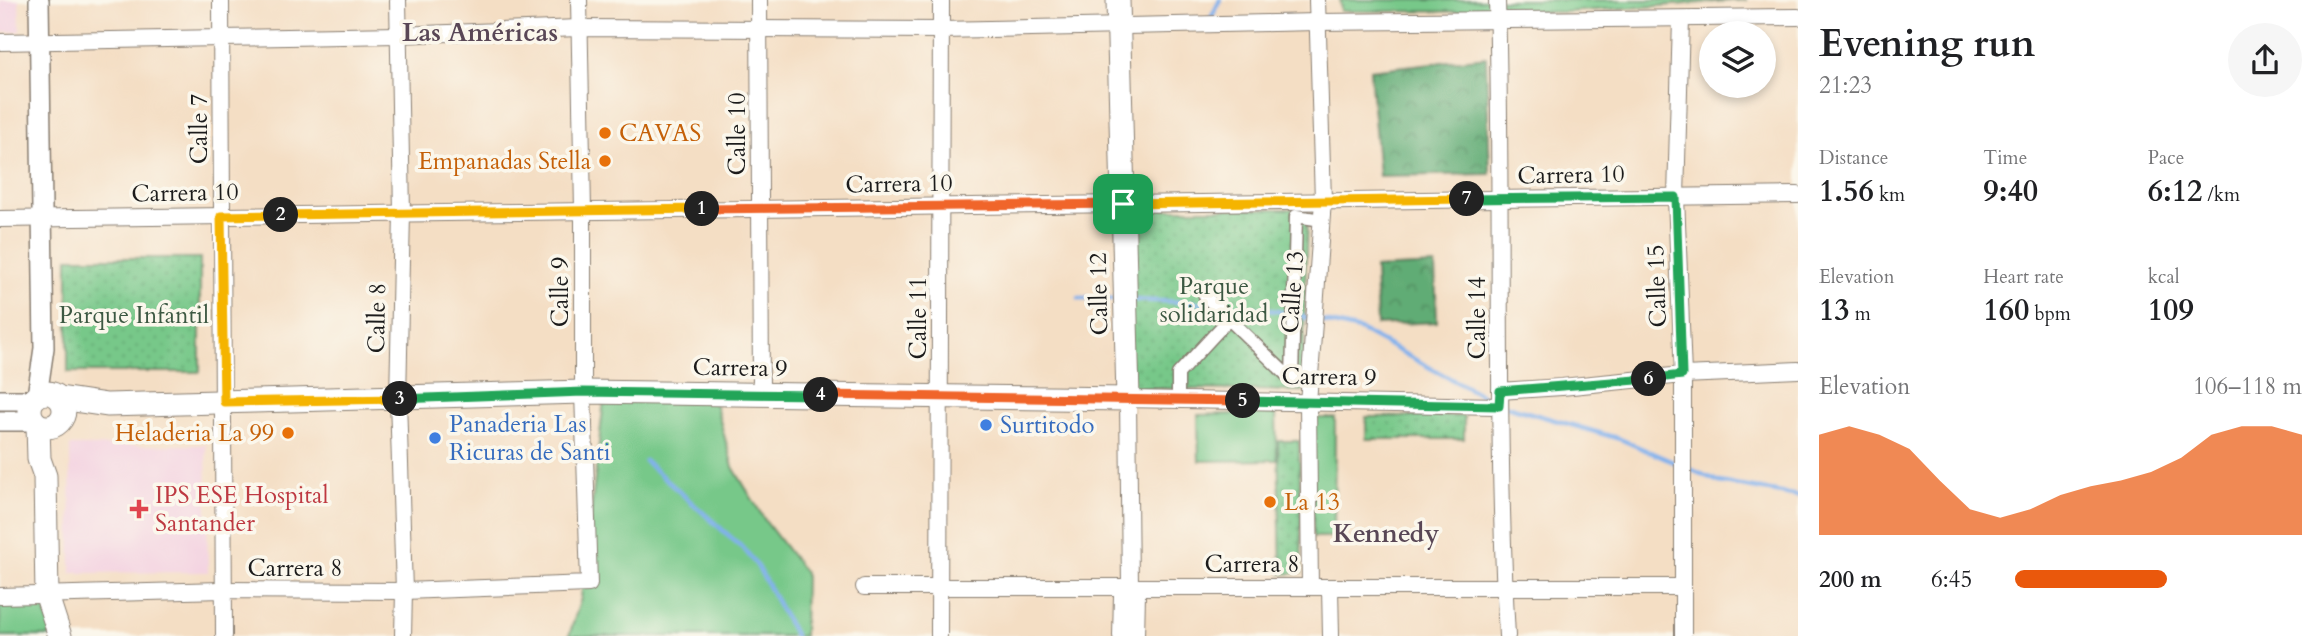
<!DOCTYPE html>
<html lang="en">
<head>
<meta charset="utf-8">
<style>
	body { margin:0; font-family:Cardo,serif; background:#f6f6f6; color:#202124; height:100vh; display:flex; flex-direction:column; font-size:26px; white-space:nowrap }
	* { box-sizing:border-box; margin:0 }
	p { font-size:23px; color:#757577 }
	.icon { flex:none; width:38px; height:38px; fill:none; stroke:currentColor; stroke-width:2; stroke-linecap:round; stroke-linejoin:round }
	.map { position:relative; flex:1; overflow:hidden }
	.side { display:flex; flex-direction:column; background:#fff; width:525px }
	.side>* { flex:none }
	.buttons { position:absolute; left:1699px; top:21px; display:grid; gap:14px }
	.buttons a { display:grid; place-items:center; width:77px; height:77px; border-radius:50%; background:#fff; box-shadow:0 4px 10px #0003; font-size:35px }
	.pin { position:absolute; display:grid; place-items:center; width:60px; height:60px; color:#fff; margin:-30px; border-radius:14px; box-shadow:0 4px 10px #0006 }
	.km { position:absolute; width:35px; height:35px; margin:-18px; border-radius:50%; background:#222; color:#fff; font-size:19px; line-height:35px; text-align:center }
	.round { display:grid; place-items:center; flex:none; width:74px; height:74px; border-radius:37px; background:#f6f6f6 }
	.summary { display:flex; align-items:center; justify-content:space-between; height:119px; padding:0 21px }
	h1 { font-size:38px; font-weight:600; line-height:52px }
	.stats { display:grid; grid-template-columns:repeat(3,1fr); gap:10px; height:119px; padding:7px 21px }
	.stats div { display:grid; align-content:center }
	.stats b { font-size:30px; font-weight:600 }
	.stats small { font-size:19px; font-weight:400 }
	.stats p { font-size:19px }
	.chart { height:196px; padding:14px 21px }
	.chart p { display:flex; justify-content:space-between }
	.chart svg { width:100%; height:126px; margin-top:7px; fill:#ea580c; opacity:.7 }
	ul { padding:0 21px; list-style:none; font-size:23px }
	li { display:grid; grid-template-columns:112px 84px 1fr; align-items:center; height:52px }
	li i { height:18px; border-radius:9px; background:#ea580c }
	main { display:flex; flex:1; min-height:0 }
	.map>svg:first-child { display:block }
	.built { fill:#f3cfe0 }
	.grass { fill:#77c889; stroke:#4a7252; stroke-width:2 }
	.forest { fill:url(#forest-crowns); stroke:#3e6448; stroke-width:2 }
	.park { fill:url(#park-dots); stroke:#4a7252; stroke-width:2 }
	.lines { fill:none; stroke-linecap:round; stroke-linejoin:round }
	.stream { stroke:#81b1ec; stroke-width:4.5 }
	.pedestrian-casing { stroke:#887d70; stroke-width:15 }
	.minor-casing { stroke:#887d70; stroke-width:18 }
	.tertiary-casing { stroke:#887d70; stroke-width:22 }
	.secondary-casing { stroke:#887d70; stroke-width:25 }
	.pedestrian { stroke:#fff; stroke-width:12 }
	.minor { stroke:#fff; stroke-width:16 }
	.tertiary { stroke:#fff; stroke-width:19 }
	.secondary { stroke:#fff; stroke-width:23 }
	.split-1-casing { stroke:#fff; stroke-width:14 }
	.split-2-casing { stroke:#fff; stroke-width:14 }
	.split-3-casing { stroke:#fff; stroke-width:14 }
	.split-4-casing { stroke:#fff; stroke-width:14 }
	.split-5-casing { stroke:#fff; stroke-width:14 }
	.split-6-casing { stroke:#fff; stroke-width:14 }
	.split-7-casing { stroke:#fff; stroke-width:14 }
	.split-8-casing { stroke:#fff; stroke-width:14 }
	.split-1 { stroke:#f0652b; stroke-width:9 }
	.split-2 { stroke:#f5b400; stroke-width:9 }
	.split-3 { stroke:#f5b400; stroke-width:9 }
	.split-4 { stroke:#22a559; stroke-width:9 }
	.split-5 { stroke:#f0652b; stroke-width:9 }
	.split-6 { stroke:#22a559; stroke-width:9 }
	.split-7 { stroke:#22a559; stroke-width:9 }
	.split-8 { stroke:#f5b400; stroke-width:9 }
	.food-dot { fill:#e8710a; stroke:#fbf7ec; stroke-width:2.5 }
	.shop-dot { fill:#3f7fe0; stroke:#fbf7ec; stroke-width:2.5 }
	.health-dot { fill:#e0444e; stroke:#fbf7ec; stroke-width:2.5 }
	.labels { text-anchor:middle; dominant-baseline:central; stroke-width:7; stroke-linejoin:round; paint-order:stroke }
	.street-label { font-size:24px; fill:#1c1c1c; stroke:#fbf7ec }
	.food-label { font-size:24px; fill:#c56008; stroke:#fbf7ec; text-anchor:start }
	.park-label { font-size:24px; fill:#3c5842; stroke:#fbf7ec }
	.shop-label { font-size:24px; fill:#366cbe; stroke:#fbf7ec; text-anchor:start }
	.health-label { font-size:24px; fill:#be3a42; stroke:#fbf7ec; text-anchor:start }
	.neighbourhood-label { font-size:26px; font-weight:bold; fill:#594756; stroke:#fbf7ec }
</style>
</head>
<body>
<main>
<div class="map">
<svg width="1798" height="636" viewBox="0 0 1798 636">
	<defs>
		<pattern id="forest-crowns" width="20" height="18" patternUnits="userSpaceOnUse" patternTransform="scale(1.75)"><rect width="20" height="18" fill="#61ac75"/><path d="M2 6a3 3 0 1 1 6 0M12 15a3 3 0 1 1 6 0" fill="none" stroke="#4f8b5f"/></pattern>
		<pattern id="park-dots" width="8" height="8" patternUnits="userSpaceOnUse" patternTransform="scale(1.75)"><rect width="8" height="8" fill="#77c889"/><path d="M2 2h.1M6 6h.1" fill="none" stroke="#66ab76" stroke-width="1.8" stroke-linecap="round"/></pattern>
	</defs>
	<rect width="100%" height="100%" fill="#fbf7ec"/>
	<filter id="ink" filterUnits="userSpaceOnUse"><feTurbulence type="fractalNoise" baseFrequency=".0143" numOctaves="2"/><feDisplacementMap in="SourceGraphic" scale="14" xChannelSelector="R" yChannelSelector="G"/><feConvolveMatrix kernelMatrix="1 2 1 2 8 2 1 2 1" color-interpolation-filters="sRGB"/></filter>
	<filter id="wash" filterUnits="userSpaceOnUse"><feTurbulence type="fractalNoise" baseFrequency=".00686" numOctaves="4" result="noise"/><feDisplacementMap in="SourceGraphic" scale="28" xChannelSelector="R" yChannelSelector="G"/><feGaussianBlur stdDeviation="1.57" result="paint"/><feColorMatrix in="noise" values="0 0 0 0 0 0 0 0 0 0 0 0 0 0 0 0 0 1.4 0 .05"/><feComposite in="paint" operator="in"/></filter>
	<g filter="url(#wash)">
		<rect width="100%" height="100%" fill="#f4dec4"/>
		<!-- built -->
		<g class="built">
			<polygon points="0,0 19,0 20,31 0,32"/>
			<polygon points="206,445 208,572 71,573 70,446"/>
		</g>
		<!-- grass -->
		<g class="grass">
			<polygon points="1340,0 1747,0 1567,12 1341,11"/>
			<polygon points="714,399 733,467 766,522 805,573 804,636 569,636 581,598 604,400"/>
			<polygon points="1276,413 1277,460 1199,461 1198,415"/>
			<polygon points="1313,418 1335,418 1334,537 1313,537"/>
			<polygon points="0,603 43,604 53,636 0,636"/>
		</g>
		<!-- forest -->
		<g class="forest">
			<polygon points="1486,57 1490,174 1379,176 1370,70"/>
			<polygon points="1435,265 1437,322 1377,325 1375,268"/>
		</g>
		<!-- park -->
		<g class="park">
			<polygon points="1123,209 1307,209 1303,391 1120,388"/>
			<rect x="68" y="258" width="132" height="114"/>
			<polygon points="1464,416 1464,439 1366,439 1366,417"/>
			<polygon points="1278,441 1299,441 1302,573 1281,574"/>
		</g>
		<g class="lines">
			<!-- stream -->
			<g class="stream">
				<polyline points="1210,20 1220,0"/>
				<polyline points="1079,298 1120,299"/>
				<polyline points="1132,300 1208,303"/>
				<polyline points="1220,305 1277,311 1360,330 1492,401"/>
				<polyline points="1503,405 1620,439 1680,465"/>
				<polyline points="645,461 745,550 758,567 795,636"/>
				<polyline points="1688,468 1719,482 1798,496"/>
			</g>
		</g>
	</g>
	<g filter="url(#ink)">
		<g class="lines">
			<!-- pedestrian casing -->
			<g class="pedestrian-casing">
				<g id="pedestrian">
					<polyline points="1205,296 1292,380 1296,216 1322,220"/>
					<polyline points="1178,399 1178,374 1229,319"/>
				</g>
			</g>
			<!-- minor casing -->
			<g class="minor-casing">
				<g id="minor">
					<polyline points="221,0 224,636"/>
					<polyline points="398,0 402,213 398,399 404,591 403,636"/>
					<polyline points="759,0 761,394"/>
					<path d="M1497,0c6,212 -2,424 10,636"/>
					<polyline points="1681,19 1676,197 1683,375 1683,636"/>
					<polyline points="0,42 398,35 579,28 941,30 1317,22 1798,17"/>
					<polyline points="0,219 1798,195"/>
					<polyline points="1500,391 1562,387 1683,375 1798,370"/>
					<polyline points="864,587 1683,587"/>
					<polyline points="1310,587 1308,403 1323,201 1317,0"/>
					<polyline points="1330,587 1331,636"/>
					<polyline points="0,596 222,590 404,591 589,584 583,392 583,211 579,0"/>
					<polyline points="939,636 941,0"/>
					<polyline points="1121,636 1122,595 1130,587"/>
					<polyline points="1136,636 1137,594 1130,587 1128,399 1499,406"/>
				</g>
			</g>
			<!-- tertiary casing -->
			<g class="tertiary-casing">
				<g id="tertiary">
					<polyline points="37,396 44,348 39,0"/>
					<polyline points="0,400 33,400"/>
					<polyline points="0,421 35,421"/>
				</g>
			</g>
			<!-- secondary casing -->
			<g class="secondary-casing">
				<g id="secondary">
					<circle cx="47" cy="410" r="17"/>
					<polyline points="60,398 107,405 583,392 1128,399 1118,0"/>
					<polyline points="38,425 39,459 45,476 47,596 60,636"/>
				</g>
			</g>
			<!-- pedestrian -->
			<use href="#pedestrian" class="pedestrian"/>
			<!-- minor -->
			<use href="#minor" class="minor"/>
			<!-- tertiary -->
			<use href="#tertiary" class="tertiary"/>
			<!-- secondary -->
			<use href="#secondary" class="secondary"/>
		</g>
	</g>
	<g class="lines" filter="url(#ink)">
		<!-- split-1 casing -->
		<g class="split-1-casing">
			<polyline id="split-1" points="702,209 1123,204"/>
		</g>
		<!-- split-2 casing -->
		<g class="split-2-casing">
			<polyline id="split-2" points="281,215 702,209"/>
		</g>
		<!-- split-3 casing -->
		<g class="split-3-casing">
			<polyline id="split-3" points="281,215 221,216 224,402 400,399"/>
		</g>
		<!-- split-4 casing -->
		<g class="split-4-casing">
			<polyline id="split-4" points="400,399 583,392 821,395"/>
		</g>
		<!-- split-5 casing -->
		<g class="split-5-casing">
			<polyline id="split-5" points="821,395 1243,401"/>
		</g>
		<!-- split-6 casing -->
		<g class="split-6-casing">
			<polyline id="split-6" points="1243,401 1499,406 1500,391 1649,379"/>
		</g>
		<!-- split-7 casing -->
		<g class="split-7-casing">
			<polyline id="split-7" points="1467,199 1676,197 1682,375 1649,379"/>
		</g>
		<!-- split-8 casing -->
		<g class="split-8-casing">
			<polyline id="split-8" points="1123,204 1467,199"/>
		</g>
		<!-- split-1 -->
		<use href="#split-1" class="split-1"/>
		<!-- split-2 -->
		<use href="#split-2" class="split-2"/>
		<!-- split-3 -->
		<use href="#split-3" class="split-3"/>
		<!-- split-4 -->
		<use href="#split-4" class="split-4"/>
		<!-- split-5 -->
		<use href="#split-5" class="split-5"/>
		<!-- split-6 -->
		<use href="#split-6" class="split-6"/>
		<!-- split-7 -->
		<use href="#split-7" class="split-7"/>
		<!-- split-8 -->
		<use href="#split-8" class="split-8"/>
	</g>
	<!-- markers -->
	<g class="food-dot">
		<circle cx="605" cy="133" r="7"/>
		<circle cx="605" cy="161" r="7"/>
		<circle cx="288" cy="433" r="7"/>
		<circle cx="1270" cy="502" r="7"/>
	</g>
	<g class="shop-dot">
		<circle cx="986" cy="425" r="7"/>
		<circle cx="435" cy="438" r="7"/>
	</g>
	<path class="health-dot" d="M135.5 498.5h7v7h7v7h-7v7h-7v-7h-7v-7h7z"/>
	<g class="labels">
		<!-- street labels -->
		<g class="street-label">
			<text transform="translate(199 129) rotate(-90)">Calle 7</text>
			<text transform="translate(737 134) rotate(-90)">Calle 10</text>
			<text transform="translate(1571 175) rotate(-1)">Carrera 10</text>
			<text transform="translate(899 184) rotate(-1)">Carrera 10</text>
			<text transform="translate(185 193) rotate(-1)">Carrera 10</text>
			<text transform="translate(1657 286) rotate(-92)">Calle 15</text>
			<text transform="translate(560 292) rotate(-90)">Calle 9</text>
			<text transform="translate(1293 292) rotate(-86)">Calle 13</text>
			<text transform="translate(1099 294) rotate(-91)">Calle 12</text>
			<text transform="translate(377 318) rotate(-89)">Calle 8</text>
			<text transform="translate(918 318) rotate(-90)">Calle 11</text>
			<text transform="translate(1477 318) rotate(-90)">Calle 14</text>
			<text transform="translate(740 368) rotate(1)">Carrera 9</text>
			<text transform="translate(1329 377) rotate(1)">Carrera 9</text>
			<text x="1252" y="564">Carrera 8</text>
			<text x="295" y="568">Carrera 8</text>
		</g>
		<!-- food labels -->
		<g class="food-label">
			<text x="619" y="133">CAVAS</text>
			<text x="591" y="161" text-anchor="end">Empanadas Stella</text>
			<text x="274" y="433" text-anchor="end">Heladeria La 99</text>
			<text x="1284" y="502">La 13</text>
		</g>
		<!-- park labels -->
		<g class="park-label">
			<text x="1214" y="286">Parque<tspan x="1214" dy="28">solidaridad</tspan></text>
			<text x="134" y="315">Parque Infantil</text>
		</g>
		<!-- shop labels -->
		<g class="shop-label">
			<text x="449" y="424">Panaderia Las<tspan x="449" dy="28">Ricuras de Santi</tspan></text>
			<text x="1000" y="425">Surtitodo</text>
		</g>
		<!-- health labels -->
		<g class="health-label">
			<text x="155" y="495">IPS ESE Hospital<tspan x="155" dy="28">Santander</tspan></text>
		</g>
		<!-- neighbourhood labels -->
		<g class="neighbourhood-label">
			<text x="480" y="32">Las Américas</text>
			<text x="1386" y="533">Kennedy</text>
		</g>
	</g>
</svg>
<div class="buttons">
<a><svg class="icon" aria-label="layers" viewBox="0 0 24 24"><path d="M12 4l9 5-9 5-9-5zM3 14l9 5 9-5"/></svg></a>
</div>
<div class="pin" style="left:1123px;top:204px;background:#1e9e55"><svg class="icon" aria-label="arrive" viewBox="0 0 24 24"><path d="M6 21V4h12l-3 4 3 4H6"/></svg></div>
<b class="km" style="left:702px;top:209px">1</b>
<b class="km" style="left:281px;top:215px">2</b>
<b class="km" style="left:400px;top:399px">3</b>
<b class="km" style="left:821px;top:395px">4</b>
<b class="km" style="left:1243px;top:401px">5</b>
<b class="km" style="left:1649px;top:379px">6</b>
<b class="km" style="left:1467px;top:199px">7</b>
</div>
<section class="side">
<div class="summary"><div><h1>Evening run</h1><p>21:23</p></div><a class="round"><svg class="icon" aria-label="share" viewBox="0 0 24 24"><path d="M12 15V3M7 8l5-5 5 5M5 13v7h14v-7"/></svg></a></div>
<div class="stats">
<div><p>Distance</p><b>1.56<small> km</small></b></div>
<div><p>Time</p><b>9:40</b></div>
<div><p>Pace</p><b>6:12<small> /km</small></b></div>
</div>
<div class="stats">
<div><p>Elevation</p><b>13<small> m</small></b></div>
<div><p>Heart rate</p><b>160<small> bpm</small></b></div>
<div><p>kcal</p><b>109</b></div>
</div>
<div class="chart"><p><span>Elevation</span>106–118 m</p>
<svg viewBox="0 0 160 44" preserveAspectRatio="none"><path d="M0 44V9L10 6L20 9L30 14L40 25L50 35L60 38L70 35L80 30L90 27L100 25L110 22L120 17L130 9L140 6L150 6L160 9V44z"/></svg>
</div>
<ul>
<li><b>200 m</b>6:45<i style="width:53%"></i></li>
</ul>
</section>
</main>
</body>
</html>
